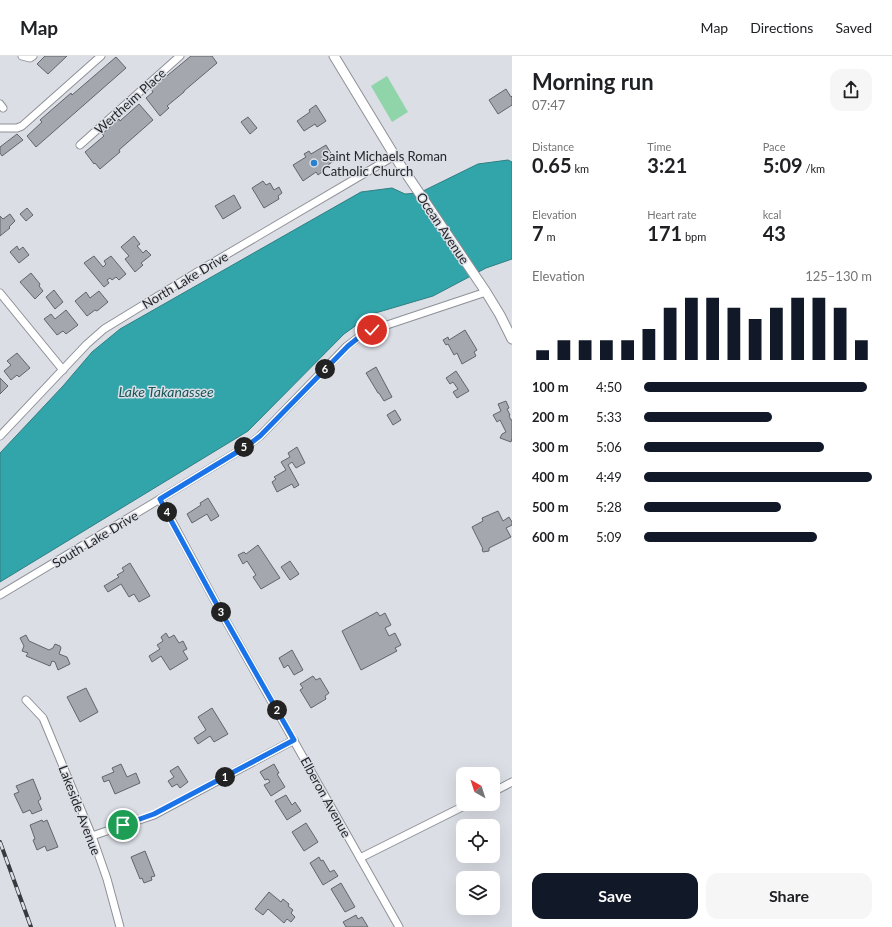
<!DOCTYPE html>
<html lang="en">
<head>
<meta charset="utf-8">
<style>
	body { margin:0; font-family:Lato,sans-serif; background:#f6f6f6; color:#202124; height:100vh; display:flex; flex-direction:column; font-size:15px; white-space:nowrap }
	* { box-sizing:border-box; margin:0 }
	p { font-size:13px; color:#757577 }
	.icon { flex:none; width:22px; height:22px; fill:none; stroke:currentColor; stroke-width:2; stroke-linecap:round; stroke-linejoin:round }
	.map { position:relative; flex:1; overflow:hidden }
	.drawer { display:flex; flex-direction:column; background:#fff; width:380px }
	.drawer>* { flex:none }
	.needle { width:26px; rotate:321deg }
	.fabs { position:absolute; left:456px; top:711px; display:grid; gap:8px }
	.fabs a { display:grid; place-items:center; width:44px; height:44px; border-radius:8px; background:#fff; box-shadow:0 4px 16px #0002; font-size:20px }
	.pin { position:absolute; display:grid; place-items:center; width:34px; height:34px; color:#fff; margin:-17px; border:2px solid #fff; border-radius:50%; box-shadow:0 1px 4px #0007 }
	.km { position:absolute; width:20px; height:20px; margin:-10px; border-radius:50%; background:#222; color:#fff; font-size:11px; line-height:20px; text-align:center }
	.round { display:grid; place-items:center; flex:none; width:42px; height:42px; border-radius:12px; background:#f6f6f6 }
	.overview { display:flex; align-items:center; justify-content:space-between; height:68px; padding:0 20px }
	h1 { font-size:22px; font-weight:700; line-height:30px }
	.metrics { display:grid; grid-template-columns:repeat(3,1fr); gap:6px; height:68px; padding:4px 20px }
	.metrics div { display:grid; align-content:center }
	.metrics b { font-size:20px; font-weight:700 }
	.metrics small { font-size:11px; font-weight:400 }
	.metrics p { font-size:11px }
	.chart { height:112px; padding:8px 20px }
	.chart p { display:flex; justify-content:space-between }
	.chart svg { width:100%; height:72px; margin-top:4px; stroke:#111827; stroke-width:6 }
	.action { display:flex; gap:8px; margin-top:auto; padding:8px 20px }
	.action a { flex:1; height:46px; border-radius:12px; background:#111827; color:#fff; font-size:16px; font-weight:700; line-height:46px; text-align:center }
	.action a+a { background:#f6f6f6; color:#202124 }
	ul { padding:0 20px; list-style:none; font-size:13px }
	li { display:grid; grid-template-columns:64px 48px 1fr; align-items:center; height:30px }
	li i { height:10px; border-radius:5px; background:#111827 }
	header { display:flex; align-items:center; gap:24px; box-sizing:border-box; height:56px; padding:0 20px; background:#fff; border-bottom:1px solid #e0e0e0 }
	header strong { font-size:19px }
	nav { display:flex; gap:22px; margin-inline-start:auto; font-size:14px }
	main { display:flex; flex:1; min-height:0 }
	.map>svg:first-child { display:block }
	.green { fill:#90d4a9 }
	.water { fill:#32a5aa; stroke:#2e7f83 }
	.building { fill:#a4a7ae; stroke:#62656b }
	.lines { fill:none; stroke-linecap:round; stroke-linejoin:round }
	.street-casing { stroke:#8e9197; stroke-width:9 }
	.secondary-casing { stroke:#8e9197; stroke-width:11 }
	.street { stroke:#fff; stroke-width:7 }
	.secondary { stroke:#fff; stroke-width:9 }
	.rail-casing { stroke:#393a3e; stroke-width:4 }
	.rail { stroke:#dbdee5; stroke-width:2.5; stroke-dasharray:8; stroke-linecap:butt }
	.route-casing { stroke:#fff; stroke-width:8 }
	.route { stroke:#1a73e8; stroke-width:5 }
	.poi-dot { fill:#2881cf; stroke:#dbdee5; stroke-width:1.5 }
	.labels { text-anchor:middle; dominant-baseline:central; stroke-width:3; stroke-linejoin:round; paint-order:stroke }
	.street-label { font-size:13px; fill:#252629; stroke:#dbdee5 }
	.poi-label { font-size:13px; fill:#252629; stroke:#dbdee5; text-anchor:start }
	.water-label { font-size:14px; font-style:italic; fill:#175659; stroke:#dbdee5 }
</style>
</head>
<body>
<header>
<strong>Map</strong>
<nav><a>Map</a><a>Directions</a><a>Saved</a></nav>
</header>
<main>
<div class="map">
<svg width="512" height="871" viewBox="0 0 512 871">
	<rect width="100%" height="100%" fill="#dbdee5"/>
	<!-- green -->
	<polygon class="green" points="387,20 408,56 392,66 371,30"/>
	<!-- water -->
	<polygon class="water" points="508,104 512,106 512,203 486,212 433,240 372,258 344,278 248,375 0,526 0,397 63,330 92,296 120,273 361,136 392,132 405,138 419,137 478,108"/>
	<!-- building -->
	<g class="building">
		<polygon points="45,0 67,0 48,18 37,8"/>
		<polygon points="191,0 212,0 217,7 184,35 184,36 167,50 169,52 160,60 146,42 153,36 151,33"/>
		<polygon points="116,1 126,12 36,91 27,80 42,66 40,64 71,37 72,39"/>
		<polygon points="506,33 511,41 512,40 512,49 498,58 489,44"/>
		<polygon points="139,48 153,64 119,94 120,96 100,113 95,107 94,108 85,96 104,80 102,78 119,63 120,65"/>
		<polygon points="316,49 326,65 317,71 315,68 304,75 297,65 310,56 309,54"/>
		<polygon points="248,61 257,72 250,78 241,66"/>
		<polygon points="17,78 23,84 2,100 0,97 0,91"/>
		<polygon points="326,89 335,104 321,114 322,116 318,119 316,116 303,125 293,109 306,101 304,98 309,95 311,98"/>
		<polygon points="263,125 266,129 270,127 274,134 279,131 282,137 278,140 279,143 264,152 252,132"/>
		<polygon points="234,139 241,152 223,163 215,150"/>
		<polygon points="27,152 33,159 26,165 20,158"/>
		<polygon points="10,158 15,165 9,171 10,172 0,180 0,160 3,163"/>
		<polygon points="134,180 140,188 137,190 143,197 146,194 151,199 141,207 143,209 135,216 125,203 129,200 121,191"/>
		<polygon points="17,190 19,194 23,191 29,199 19,207 10,196"/>
		<polygon points="94,200 103,211 106,208 104,205 111,200 126,218 119,224 116,221 112,224 110,222 107,224 109,227 104,231 84,207"/>
		<polygon points="31,217 40,228 39,230 43,235 35,243 20,226"/>
		<polygon points="54,234 63,246 55,253 46,241"/>
		<polygon points="99,235 108,246 97,255 95,254 87,260 75,245 86,236 90,242"/>
		<polygon points="66,254 78,269 66,278 63,275 57,279 44,263 51,258 55,263"/>
		<polygon points="465,274 477,294 474,296 476,300 462,308 457,297 454,299 448,288 446,289 443,284 448,281 449,284"/>
		<polygon points="17,297 30,312 19,321 17,319 11,324 4,315 11,309 7,305"/>
		<polygon points="376,311 392,341 384,345 379,337 378,337 366,317"/>
		<polygon points="456,315 469,335 457,342 453,336 458,333 453,326 450,328 446,322"/>
		<polygon points="0,322 8,330 0,338"/>
		<polygon points="506,345 509,352 507,353 510,359 509,360 511,364 512,364 512,382 511,386 500,382 502,378 506,376 500,364 497,366 493,359 501,355 498,348"/>
		<polygon points="395,354 401,364 393,369 387,359"/>
		<polygon points="297,391 305,407 296,412 292,406 288,409 299,429 294,432 292,428 277,436 272,426 276,423 274,421 286,414 281,406 290,401 288,397"/>
		<polygon points="208,442 219,460 211,465 207,458 192,467 187,458 201,449 200,447"/>
		<polygon points="498,455 503,465 509,461 512,466 512,469 506,472 511,481 489,492 489,495 483,496 482,493 483,493 472,471 483,465 482,462"/>
		<polygon points="258,489 280,522 261,533 253,521 256,519 247,505 243,508 238,499 244,496 246,498"/>
		<polygon points="290,505 299,518 290,524 281,511"/>
		<polygon points="130,507 150,540 139,546 134,538 129,541 121,528 108,536 104,530 119,521 117,519 124,515 122,512"/>
		<polygon points="377,556 380,560 385,557 391,569 385,572 389,580 395,577 401,589 395,592 397,595 361,614 342,575"/>
		<polygon points="166,577 169,582 174,579 179,587 183,585 187,593 183,595 188,603 170,614 161,600 152,606 149,600 160,593 157,589 163,585 161,581"/>
		<polygon points="26,579 29,585 49,594 53,592 55,588 60,590 61,592 59,598 67,601 70,608 58,614 55,606 52,605 50,610 26,600 28,597 22,595 24,590 20,582"/>
		<polygon points="292,594 303,614 294,619 288,609 284,612 279,602"/>
		<polygon points="313,620 316,624 320,622 329,637 325,640 326,643 311,652 300,634 303,632 300,628"/>
		<polygon points="86,632 98,656 80,666 67,641"/>
		<polygon points="212,652 228,678 214,686 210,680 198,688 194,682 206,674 198,661"/>
		<polygon points="121,708 127,721 136,717 140,727 115,738 109,724 104,726 102,721 114,716 112,712"/>
		<polygon points="274,708 279,717 277,718 285,731 271,740 264,729 270,726 268,723 265,724 260,716"/>
		<polygon points="178,710 188,726 180,732 177,728 172,731 168,725 174,721 170,715"/>
		<polygon points="33,723 41,743 38,745 42,754 32,758 30,754 23,757 14,738 19,736 16,730"/>
		<polygon points="286,739 292,749 295,746 301,755 287,764 275,745"/>
		<polygon points="42,764 43,766 47,764 58,791 47,795 45,790 37,794 33,784 35,783 30,769"/>
		<polygon points="306,767 318,786 304,795 292,776"/>
		<polygon points="145,795 155,820 151,821 152,824 144,827 142,822 140,823 131,801"/>
		<polygon points="319,801 321,805 323,804 330,816 334,814 338,820 323,829 310,807"/>
		<polygon points="341,827 355,851 345,856 331,833"/>
		<polygon points="269,836 281,846 283,843 289,848 288,850 293,854 291,857 295,861 291,866 287,863 284,867 268,853 263,859 255,853"/>
		<polygon points="356,859 358,863 362,861 368,871 346,871 343,866"/>
	</g>
	<g class="lines">
		<!-- street casing -->
		<g class="street-casing">
			<g id="street">
				<polyline points="22,0 30,2 33,0"/>
				<polyline points="0,48 3,52"/>
				<polyline points="0,72 17,72 22,70 101,0"/>
				<polyline points="80,89 180,0"/>
				<polyline points="0,237 63,314"/>
				<polyline points="0,380 87,288 104,273 207,210 394,100"/>
				<polyline points="160,443 216,547 399,871"/>
				<polyline points="0,539 160,443 247,390 260,380 347,290 363,278 372,274 486,236"/>
				<polyline points="26,644 43,662 92,780 107,823 120,871"/>
				<polyline points="493,736 512,726"/>
				<polyline points="92,780 154,759 294,684"/>
				<polyline points="360,802 468,748"/>
			</g>
		</g>
		<!-- secondary casing -->
		<g class="secondary-casing">
			<polyline id="secondary" points="334,0 399,107 486,236 500,259 512,283"/>
		</g>
		<!-- street -->
		<use href="#street" class="street"/>
		<!-- secondary -->
		<use href="#secondary" class="secondary"/>
		<!-- rail casing -->
		<g class="rail-casing">
			<polyline id="rail" points="0,786 31,871"/>
		</g>
		<!-- rail -->
		<use href="#rail" class="rail"/>
	</g>
	<g class="lines">
		<!-- route casing -->
		<g class="route-casing">
			<polyline id="route" points="123,769 154,758 294,684 216,547 168,459 160,443 247,390 260,380 348,290 363,278 372,274"/>
		</g>
		<!-- route -->
		<use href="#route" class="route"/>
	</g>
	<!-- markers -->
	<circle class="poi-dot" cx="314" cy="107" r="4"/>
	<g class="labels">
		<!-- street labels -->
		<g class="street-label">
			<text transform="translate(130 45) rotate(-42)">Wertheim Place</text>
			<text transform="translate(443 172) rotate(56)">Ocean Avenue</text>
			<text transform="translate(185 224) rotate(-31)">North Lake Drive</text>
			<text transform="translate(95 483) rotate(-31)">South Lake Drive</text>
			<text transform="translate(326 741) rotate(61)">Elberon Avenue</text>
			<text transform="translate(80 754) rotate(69)">Lakeside Avenue</text>
		</g>
		<!-- poi labels -->
		<g class="poi-label">
			<text x="322" y="100">Saint Michaels Roman<tspan x="322" dy="15">Catholic Church</tspan></text>
		</g>
		<!-- water labels -->
		<g class="water-label">
			<text x="166" y="335">Lake Takanassee</text>
		</g>
	</g>
</svg>
<div class="fabs">
<a><svg class="needle" viewBox="-14 -14 28 28"><path d="M0-13l5 13h-10z" fill="#e53935"/><path d="M0 13l5-13h-10z" fill="#757577"/></svg></a>
<a><svg class="icon" aria-label="locate" viewBox="0 0 24 24"><circle cx="12" cy="12" r="6"/><path d="M12 2v4M12 18v4M2 12h4M18 12h4"/></svg></a>
<a><svg class="icon" aria-label="layers" viewBox="0 0 24 24"><path d="M12 4l9 5-9 5-9-5zM3 14l9 5 9-5"/></svg></a>
</div>
<div class="pin" style="left:123px;top:769px;background:#1e9e55"><svg class="icon" aria-label="arrive" viewBox="0 0 24 24"><path d="M6 21V4h12l-3 4 3 4H6"/></svg></div>
<div class="pin" style="left:372px;top:274px;background:#d93025"><svg class="icon" aria-label="check" viewBox="0 0 24 24"><path d="M5 12l5 5 9-10"/></svg></div>
<b class="km" style="left:225px;top:721px">1</b>
<b class="km" style="left:277px;top:654px">2</b>
<b class="km" style="left:221px;top:556px">3</b>
<b class="km" style="left:167px;top:456px">4</b>
<b class="km" style="left:244px;top:391px">5</b>
<b class="km" style="left:325px;top:313px">6</b>
</div>
<section class="drawer">
<div class="overview"><div><h1>Morning run</h1><p>07:47</p></div><a class="round"><svg class="icon" aria-label="share" viewBox="0 0 24 24"><path d="M12 15V3M7 8l5-5 5 5M5 13v7h14v-7"/></svg></a></div>
<div class="metrics">
<div><p>Distance</p><b>0.65<small> km</small></b></div>
<div><p>Time</p><b>3:21</b></div>
<div><p>Pace</p><b>5:09<small> /km</small></b></div>
</div>
<div class="metrics">
<div><p>Elevation</p><b>7<small> m</small></b></div>
<div><p>Heart rate</p><b>171<small> bpm</small></b></div>
<div><p>kcal</p><b>43</b></div>
</div>
<div class="chart"><p><span>Elevation</span>125–130 m</p>
<svg viewBox="0 0 160 44" preserveAspectRatio="none"><path d="M5 44V38M15 44V32M25 44V32M35 44V32M45 44V32M55 44V25M65 44V12M75 44V6M85 44V6M95 44V12M105 44V19M115 44V12M125 44V6M135 44V6M145 44V12M155 44V32"/></svg>
</div>
<ul>
<li><b>100 m</b>4:50<i style="width:98%"></i></li>
<li><b>200 m</b>5:33<i style="width:56%"></i></li>
<li><b>300 m</b>5:06<i style="width:79%"></i></li>
<li><b>400 m</b>4:49<i style="width:100%"></i></li>
<li><b>500 m</b>5:28<i style="width:60%"></i></li>
<li><b>600 m</b>5:09<i style="width:76%"></i></li>
</ul>
<div class="action"><a>Save</a><a>Share</a></div>
</section>
</main>
</body>
</html>
